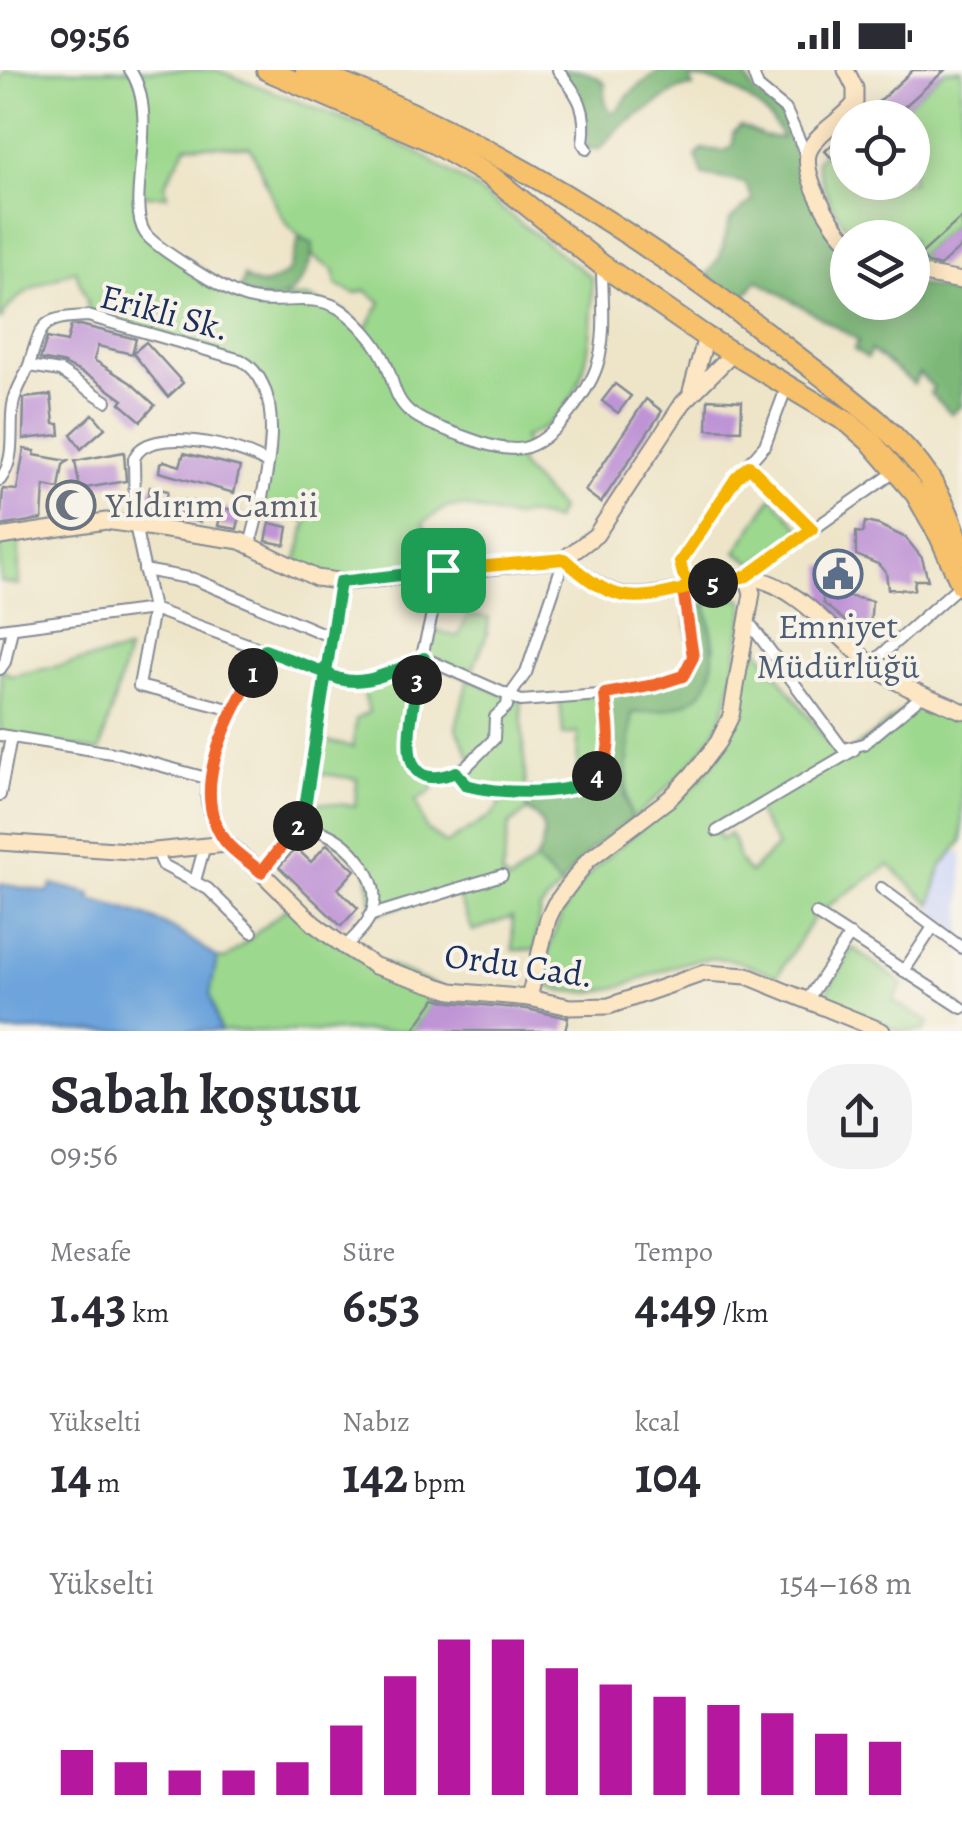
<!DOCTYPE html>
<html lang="tr">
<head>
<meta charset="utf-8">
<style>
	body { margin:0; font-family:Alegreya,serif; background:#f2f2f3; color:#2b2b33; height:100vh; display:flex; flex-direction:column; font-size:38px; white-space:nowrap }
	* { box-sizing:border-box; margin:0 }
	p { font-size:32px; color:#7c7c81 }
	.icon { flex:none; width:55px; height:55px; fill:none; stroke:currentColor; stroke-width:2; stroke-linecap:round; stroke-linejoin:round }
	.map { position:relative; height:961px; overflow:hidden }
	.side { display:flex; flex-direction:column; background:#fff; flex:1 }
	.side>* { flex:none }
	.tools { position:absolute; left:830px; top:30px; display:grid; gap:20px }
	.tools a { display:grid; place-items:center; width:100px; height:100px; border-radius:50%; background:#fff; box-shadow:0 5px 25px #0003; font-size:50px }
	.pin { position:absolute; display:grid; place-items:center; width:85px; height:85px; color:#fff; margin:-42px; border-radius:20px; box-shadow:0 5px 15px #0006 }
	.km { position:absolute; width:50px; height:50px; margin:-25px; border-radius:50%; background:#222; color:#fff; font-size:28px; line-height:50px; text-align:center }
	.round { display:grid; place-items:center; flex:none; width:105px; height:105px; border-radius:40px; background:#f2f2f3 }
	.summary { display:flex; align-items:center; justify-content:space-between; height:170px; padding:0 50px }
	h1 { font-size:55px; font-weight:700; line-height:75px }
	.metrics { display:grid; grid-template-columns:repeat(3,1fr); gap:15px; height:170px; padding:10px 50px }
	.metrics div { display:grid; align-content:center }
	.metrics b { font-size:50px; font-weight:700 }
	.metrics small { font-size:28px; font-weight:400 }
	.metrics p { font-size:28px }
	.chart { height:280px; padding:20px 50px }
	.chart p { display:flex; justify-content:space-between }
	.chart svg { width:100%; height:180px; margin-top:10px; stroke:#b5179e; stroke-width:6 }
	.status { display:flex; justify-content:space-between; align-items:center; height:70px; padding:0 50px; background:#fff; direction:ltr }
	.status svg { height:28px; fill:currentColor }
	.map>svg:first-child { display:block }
	.built { fill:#d2d9f9 }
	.green { fill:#9cd88d; stroke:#5c8476; stroke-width:2.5; fill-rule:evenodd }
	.forest { fill:#7db878; stroke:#4c746b; stroke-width:2.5 }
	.water { fill:#6da4db; stroke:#446a9c; stroke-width:2.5 }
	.building { fill:#bf94d6 }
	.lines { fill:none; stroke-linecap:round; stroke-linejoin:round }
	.street-casing { stroke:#848a94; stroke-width:14 }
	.secondary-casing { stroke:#848a94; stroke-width:19 }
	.highway-casing { stroke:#848a94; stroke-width:24 }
	.street { stroke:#fff; stroke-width:10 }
	.secondary { stroke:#fce6c4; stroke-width:15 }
	.highway { stroke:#f7c06b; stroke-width:20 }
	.split-1-casing { stroke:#fff; stroke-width:20 }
	.split-2-casing { stroke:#fff; stroke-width:20 }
	.split-3-casing { stroke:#fff; stroke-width:20 }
	.split-4-casing { stroke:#fff; stroke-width:20 }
	.split-5-casing { stroke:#fff; stroke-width:20 }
	.split-6-casing { stroke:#fff; stroke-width:20 }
	.split-7-casing { stroke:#fff; stroke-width:20 }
	.split-1 { stroke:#22a559; stroke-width:12 }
	.split-2 { stroke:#f0652b; stroke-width:12 }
	.split-3 { stroke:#22a559; stroke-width:12 }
	.split-4 { stroke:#22a559; stroke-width:12 }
	.split-5 { stroke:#f0652b; stroke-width:12 }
	.split-6 { stroke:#f5b400; stroke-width:12 }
	.split-7 { stroke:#f5b400; stroke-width:12 }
	.labels { text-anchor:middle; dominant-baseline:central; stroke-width:8; stroke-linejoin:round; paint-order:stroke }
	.street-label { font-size:35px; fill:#1b2f5e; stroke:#f7f3e8 }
	.worship-label { font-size:35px; fill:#5b616d; stroke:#f7f3e8; text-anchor:start }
	.service-label { font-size:35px; fill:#4e5e75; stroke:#f7f3e8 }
</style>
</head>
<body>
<div class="status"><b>09:56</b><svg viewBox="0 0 49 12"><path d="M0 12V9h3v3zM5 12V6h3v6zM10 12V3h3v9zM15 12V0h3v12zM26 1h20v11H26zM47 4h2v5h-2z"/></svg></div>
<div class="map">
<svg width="962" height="961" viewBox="0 0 962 961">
	<rect width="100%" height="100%" fill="#f7f3e8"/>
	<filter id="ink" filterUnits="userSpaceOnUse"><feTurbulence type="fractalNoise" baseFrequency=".01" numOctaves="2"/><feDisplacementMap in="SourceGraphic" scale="20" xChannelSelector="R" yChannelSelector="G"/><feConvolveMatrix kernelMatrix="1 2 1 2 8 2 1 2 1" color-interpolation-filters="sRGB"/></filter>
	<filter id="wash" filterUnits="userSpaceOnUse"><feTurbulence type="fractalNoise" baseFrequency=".0048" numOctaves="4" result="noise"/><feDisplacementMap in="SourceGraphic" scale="40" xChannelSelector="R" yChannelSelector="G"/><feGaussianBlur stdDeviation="2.25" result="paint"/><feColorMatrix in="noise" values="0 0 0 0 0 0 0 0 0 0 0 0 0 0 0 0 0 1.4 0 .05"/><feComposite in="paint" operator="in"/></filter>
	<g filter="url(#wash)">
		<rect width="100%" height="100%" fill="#eee5c9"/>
		<!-- built -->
		<polygon class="built" points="956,780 962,785 962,864 935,845 931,834 941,797"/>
		<!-- green -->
		<g class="green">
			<path d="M5,0h212l153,59 52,26 50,31 120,92c1,61 -2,134 -69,160l4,7 -7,5v16l40,43 -5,12 -28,-7 -15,4 -49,-12 -17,1 -23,16 20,47 -98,12 -50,-14 12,-47 -47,-16 10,-94 -16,-43 -166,-52 -1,-16 -12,-30c-29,12 -61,21 -75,51v-240zM187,75l63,2c18,33 26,82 63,97l-1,12 22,14 2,15 19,9 10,-4 16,12 -16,29 -23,-21 -35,-12h-61l-102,-66 -4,-37 27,1 -2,-12z"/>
			<path d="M945,0h17v147l-42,37 15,17 -22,-2 -1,-31 -56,-1c-21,-20 -33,-48 -40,-76l9,-10 14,15 8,-8 1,24h64v-64l-20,-1z"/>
			<polygon points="772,427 802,460 755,494 736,482"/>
			<polygon points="19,464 19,515 0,512 0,467"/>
			<path d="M742,528l3,12c-7,34 -11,69 -21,101 -13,40 -61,82 -92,108 -11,-22 -1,-79 0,-106l13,-1 70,-64 -9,-44z"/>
			<path d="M468,545l21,3 -2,16 -18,45 52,22 6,110 -18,14 -7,50 7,7 26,-21 26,25 -21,23 -5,41h-22l-1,-33 -39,14 -18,-41 -86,26 4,-8 -6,-38 -40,-37 -33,-2 12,-30 49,5 2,-27 -46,-7 6,-33 36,8 3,-28 13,-7 -8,-29 63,-25 6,-30 28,9zM424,588l44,21 -12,48 16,34 -16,11 9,13 32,6 3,14 -9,11 -45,28 -20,-15 -10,-28 17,-11 -1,-12 -24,-27z"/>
			<path d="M750,573l10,8 80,108 77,-59 45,18v123l-21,26 -10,37 -42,-39 -73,49 -39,62c-16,-5 -36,-16 -52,-17 -63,-6 -102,50 -175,28 -13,-38 21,-97 49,-123 34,-32 76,-56 106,-91 29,-34 34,-88 45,-130zM755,739l22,37 -27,27c-19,-17 -9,-25 -20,-39l-9,6 -4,-9z"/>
			<polygon points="128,581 100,681 0,665 1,598 11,606"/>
			<polygon points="605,624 607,692 577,718 578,663 563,665 560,627"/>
			<polygon points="293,833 345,877 443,918 413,961 220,961 210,924 217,888 225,889"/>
			<polygon points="853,878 903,914 893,931 929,953 924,961 898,961 822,929"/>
		</g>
		<!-- forest -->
		<g class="forest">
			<path d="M558,0c19,0 32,0 47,13v18l6,12c12,-5 11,-11 19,-19 9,-9 20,-15 29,-24h84l11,23 32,24 35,100 17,30 9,6 1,49h64l1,-19 49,11v111l-10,9 -22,-21 4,-5 -15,-15 -5,11 -43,-34 -4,8 -13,-9 4,-9 -101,-60 -16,22 -35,-27 14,-18 10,-37 23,-20 -8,-17 -42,-8 -7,-19 7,-7 23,2 7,-6v-12l8,-7 22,10 19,2c-10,-29 -61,-63 -92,-59l3,8 -14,2 -59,38 -20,22h-13l-1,-30z"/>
			<path d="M299,168l14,6c-1,23 -15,54 -41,56 -10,0 -23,-5 -33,-6l5,-17c16,14 30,6 45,-6z"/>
			<path d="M706,534c15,74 12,105 -74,109l-7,83 7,23c-30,20 -52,36 -71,67l-26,-25c11,-17 14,-42 -8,-50l-3,-21 53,-2 30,-26 -2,-68 78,-18 10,-19 -8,-50z"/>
		</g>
		<!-- water -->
		<path class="water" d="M0,814l48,8 4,-8 39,10 -1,6c58,14 79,22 127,58l-7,36 10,37h-220z"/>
		<g id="blocks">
			<!-- building -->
			<g class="building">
				<polygon points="913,0 945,0 892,48 861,48"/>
				<polygon points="848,60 848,88 839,96 825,81"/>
				<polygon points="962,147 962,176 940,196 928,193 920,185"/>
				<polygon points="80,255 136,269 132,284 98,276 94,290 131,313 155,335 141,351 120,333 123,330 93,308 62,293 40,289 47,268 67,272 71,256"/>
				<polygon points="146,272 183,313 168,327 133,283"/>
				<polygon points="615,314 631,326 618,343 602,331"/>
				<polygon points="51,325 54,354 59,354 60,365 23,369 24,328"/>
				<polygon points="646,329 662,341 601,433 585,421"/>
				<polygon points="708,329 742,331 741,360 707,359"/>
				<polygon points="93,344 105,358 81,379 71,364"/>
				<polygon points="24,379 35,381 34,385 68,391 63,395 59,419 44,416 42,449 0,456 3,419 17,420"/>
				<polygon points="124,382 126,411 80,419 75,391"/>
				<polygon points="184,383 240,397 234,423 159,402 160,394 164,391 180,396"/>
				<polygon points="150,417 168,421 165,439 146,436"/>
				<polygon points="72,419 87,432 76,444 64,446 55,439"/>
				<polygon points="185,430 204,433 200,452 181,448"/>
				<polygon points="222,438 241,441 237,459 218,456"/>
				<polygon points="865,452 879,455 906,468 922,488 928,510 915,510 914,520 888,519 886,502 878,494 856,485 856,462 863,463"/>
				<polygon points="270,453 288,457 285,475 266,471"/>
				<polygon points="822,495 844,498 842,514 846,526 872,531 870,556 846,552 823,533"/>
				<polygon points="327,774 355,800 338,819 358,838 341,856 279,797 296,778 311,792"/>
				<polygon points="436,928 451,932 527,939 568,948 565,961 413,961"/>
			</g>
		</g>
	</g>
	<g filter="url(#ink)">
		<use href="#blocks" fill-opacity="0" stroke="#848a94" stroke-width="2.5"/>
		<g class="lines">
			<!-- street casing -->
			<g class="street-casing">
				<g id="street">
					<path d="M130,0c32,46 -6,131 15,163 10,15 84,60 102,65 33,9 66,-8 96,13 15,11 32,30 40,46 10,18 9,39 26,54 13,11 32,17 48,23 19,7 38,15 59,15 32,0 72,-55 81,-83 10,-30 5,-67 5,-99"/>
					<path d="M558,0c21,26 30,40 25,73l4,6"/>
					<polyline points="752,0 758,17 786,40 807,87"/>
					<polyline points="30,296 60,301 106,331"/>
					<polyline points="749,396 812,459"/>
					<path d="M0,410c17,-23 9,-49 13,-75 2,-16 13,-28 17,-43 12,-41 13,-44 58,-46l153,44c54,31 21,137 9,185"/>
					<polyline points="144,500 194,509 331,567"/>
					<polyline points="443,500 417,606 407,661 408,681 417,699 432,708 441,707 466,697 494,669 495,647 507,636 508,628 526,603 564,489"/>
					<polyline points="747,506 896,401"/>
					<polyline points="692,517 683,504 680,492 736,408 765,375 787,316"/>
					<polyline points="748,551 843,679 864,674 924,624"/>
					<path d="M0,559l153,-20 172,64c34,20 66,-2 99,-15"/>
					<polyline points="424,588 521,631 613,624 683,606 693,587 683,519"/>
					<polyline points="871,594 960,515"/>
					<polyline points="0,599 5,592 12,559"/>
					<path d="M233,640l-94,-24 14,-77 -18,-84 -1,-66c12,-36 110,-13 134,5"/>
					<polyline points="0,665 118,684 210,709"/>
					<path d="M456,702l9,13 32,6 80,-3c42,-15 31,-58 28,-94"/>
					<polyline points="0,725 11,667"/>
					<path d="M294,761c10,0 22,-2 31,2 26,11 56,46 48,75 -3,15 -18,28 -28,39"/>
					<polyline points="717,761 854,680"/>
					<path d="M227,774c-7,-13 -18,-27 -20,-43 -4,-39 40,-116 58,-152"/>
					<polyline points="157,781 163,795 208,819 252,862"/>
					<polyline points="261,802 303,750 340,512"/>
					<polyline points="195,811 205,775"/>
					<polyline points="881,818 962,878"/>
					<polyline points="816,844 962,938"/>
					<polyline points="369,846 502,805"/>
					<polyline points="904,901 933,857"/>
					<polyline points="808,929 850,865"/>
				</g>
			</g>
			<!-- secondary casing -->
			<g class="secondary-casing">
				<g id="secondary">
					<path d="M846,0l9,18v15c-12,17 -36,27 -45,46 -12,21 21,77 38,92"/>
					<polyline points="912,202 962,211"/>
					<polyline points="691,321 706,267"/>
					<polyline points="0,467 106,451 241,471 316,508 345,512 564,489 596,465 683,333 732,284"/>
					<path d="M564,489c59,53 76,38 148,24 11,-2 26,-8 38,-6 55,10 91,69 136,98 22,15 51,25 76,36"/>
					<polyline points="0,772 144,782 227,774 261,802 314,854 345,877 375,896 452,921 529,928 570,937 609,936 704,903 747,906 882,961"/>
					<polyline points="529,928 548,849 555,834 588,790 670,728 699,697 718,672 731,646 752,523 747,506"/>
				</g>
			</g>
			<!-- highway casing -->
			<g class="highway-casing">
				<g id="highway">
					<polyline points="267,0 427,69 492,107 602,195 706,267 849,353 872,373 916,424 940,466 962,516"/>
					<path d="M306,0c179,64 341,169 489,285 46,36 101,74 134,123 14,22 26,51 33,76"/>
				</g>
			</g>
			<!-- street -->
			<use href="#street" class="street"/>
			<!-- secondary -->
			<use href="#secondary" class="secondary"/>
			<!-- highway -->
			<use href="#highway" class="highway"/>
		</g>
	</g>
	<g class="lines" filter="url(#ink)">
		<!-- split-1 casing -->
		<g class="split-1-casing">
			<polyline id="split-1" points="253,603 265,580 326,603 340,512 443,500"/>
		</g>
		<!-- split-2 casing -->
		<g class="split-2-casing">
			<path id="split-2" d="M253,603c-26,49 -65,117 -28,168 9,12 25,21 36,31l37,-46"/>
		</g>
		<!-- split-3 casing -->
		<g class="split-3-casing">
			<path id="split-3" d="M298,756l5,-6 23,-147c33,20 65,-2 98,-15l-7,22"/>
		</g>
		<!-- split-4 casing -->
		<g class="split-4-casing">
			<path id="split-4" d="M417,610c-3,33 -30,119 39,92l10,13c29,9 107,12 131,-9"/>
		</g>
		<!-- split-5 casing -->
		<g class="split-5-casing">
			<path id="split-5" d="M597,706c19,-24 10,-54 8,-82l50,-9 28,-9 10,-19 -10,-68 30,-6"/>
		</g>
		<!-- split-6 casing -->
		<g class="split-6-casing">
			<polyline id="split-6" points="701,461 736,408 749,396 812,459 747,506 713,513"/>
		</g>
		<!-- split-7 casing -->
		<g class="split-7-casing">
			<path id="split-7" d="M443,500l121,-11c49,44 66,44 128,28l-9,-13 -3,-12 21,-31"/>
		</g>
		<!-- split-1 -->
		<use href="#split-1" class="split-1"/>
		<!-- split-2 -->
		<use href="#split-2" class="split-2"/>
		<!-- split-3 -->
		<use href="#split-3" class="split-3"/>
		<!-- split-4 -->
		<use href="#split-4" class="split-4"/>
		<!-- split-5 -->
		<use href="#split-5" class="split-5"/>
		<!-- split-6 -->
		<use href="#split-6" class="split-6"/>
		<!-- split-7 -->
		<use href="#split-7" class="split-7"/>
	</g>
	<!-- icons -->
	<defs>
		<g id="mosque-ring" transform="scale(2.5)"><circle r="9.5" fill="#f7f3e8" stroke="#6b7280" stroke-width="1.5"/><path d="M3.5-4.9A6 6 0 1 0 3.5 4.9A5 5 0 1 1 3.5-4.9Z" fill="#6b7280"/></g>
		<g id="civic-ring" transform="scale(2.5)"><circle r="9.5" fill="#f7f3e8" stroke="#5c6f8a" stroke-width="1.5"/><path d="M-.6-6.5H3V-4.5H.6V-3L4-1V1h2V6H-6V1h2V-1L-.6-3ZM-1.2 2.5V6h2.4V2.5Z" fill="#5c6f8a"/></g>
	</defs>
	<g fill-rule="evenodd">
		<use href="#mosque-ring" x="71" y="435"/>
		<use href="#civic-ring" x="838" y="504"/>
	</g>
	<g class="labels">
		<!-- street labels -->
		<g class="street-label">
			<text transform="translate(165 242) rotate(15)">Erikli Sk.</text>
			<text transform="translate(519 895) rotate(8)">Ordu Cad.</text>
		</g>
		<!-- worship labels -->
		<g class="worship-label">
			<text x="106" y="435">Yıldırım Camii</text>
		</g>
		<!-- service labels -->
		<g class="service-label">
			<text x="838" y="556">Emniyet<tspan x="838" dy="40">Müdürlüğü</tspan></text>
		</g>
	</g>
</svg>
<div class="tools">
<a><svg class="icon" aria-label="locate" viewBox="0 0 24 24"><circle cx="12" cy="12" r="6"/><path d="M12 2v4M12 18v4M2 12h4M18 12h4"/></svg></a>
<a><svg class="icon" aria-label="layers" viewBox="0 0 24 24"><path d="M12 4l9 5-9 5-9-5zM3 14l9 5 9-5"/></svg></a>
</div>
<div class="pin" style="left:443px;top:500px;background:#1e9e55"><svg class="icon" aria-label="arrive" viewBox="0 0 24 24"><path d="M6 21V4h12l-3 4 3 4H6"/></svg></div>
<b class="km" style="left:253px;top:603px">1</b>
<b class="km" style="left:298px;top:756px">2</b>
<b class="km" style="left:417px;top:610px">3</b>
<b class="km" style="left:597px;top:706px">4</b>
<b class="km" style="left:713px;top:513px">5</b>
</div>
<section class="side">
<div class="summary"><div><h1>Sabah koşusu</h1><p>09:56</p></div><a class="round"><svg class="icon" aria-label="share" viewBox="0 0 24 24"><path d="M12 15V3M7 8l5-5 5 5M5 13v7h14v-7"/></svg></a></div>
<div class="metrics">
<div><p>Mesafe</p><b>1.43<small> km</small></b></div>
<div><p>Süre</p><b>6:53</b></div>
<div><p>Tempo</p><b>4:49<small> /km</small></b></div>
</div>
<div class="metrics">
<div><p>Yükselti</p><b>14<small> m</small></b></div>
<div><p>Nabız</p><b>142<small> bpm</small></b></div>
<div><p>kcal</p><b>104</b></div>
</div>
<div class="chart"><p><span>Yükselti</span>154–168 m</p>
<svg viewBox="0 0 160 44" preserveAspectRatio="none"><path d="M5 44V33M15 44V36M25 44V38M35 44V38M45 44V36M55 44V27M65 44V15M75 44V6M85 44V6M95 44V13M105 44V17M115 44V20M125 44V22M135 44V24M145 44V29M155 44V31"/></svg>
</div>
</section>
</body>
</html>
